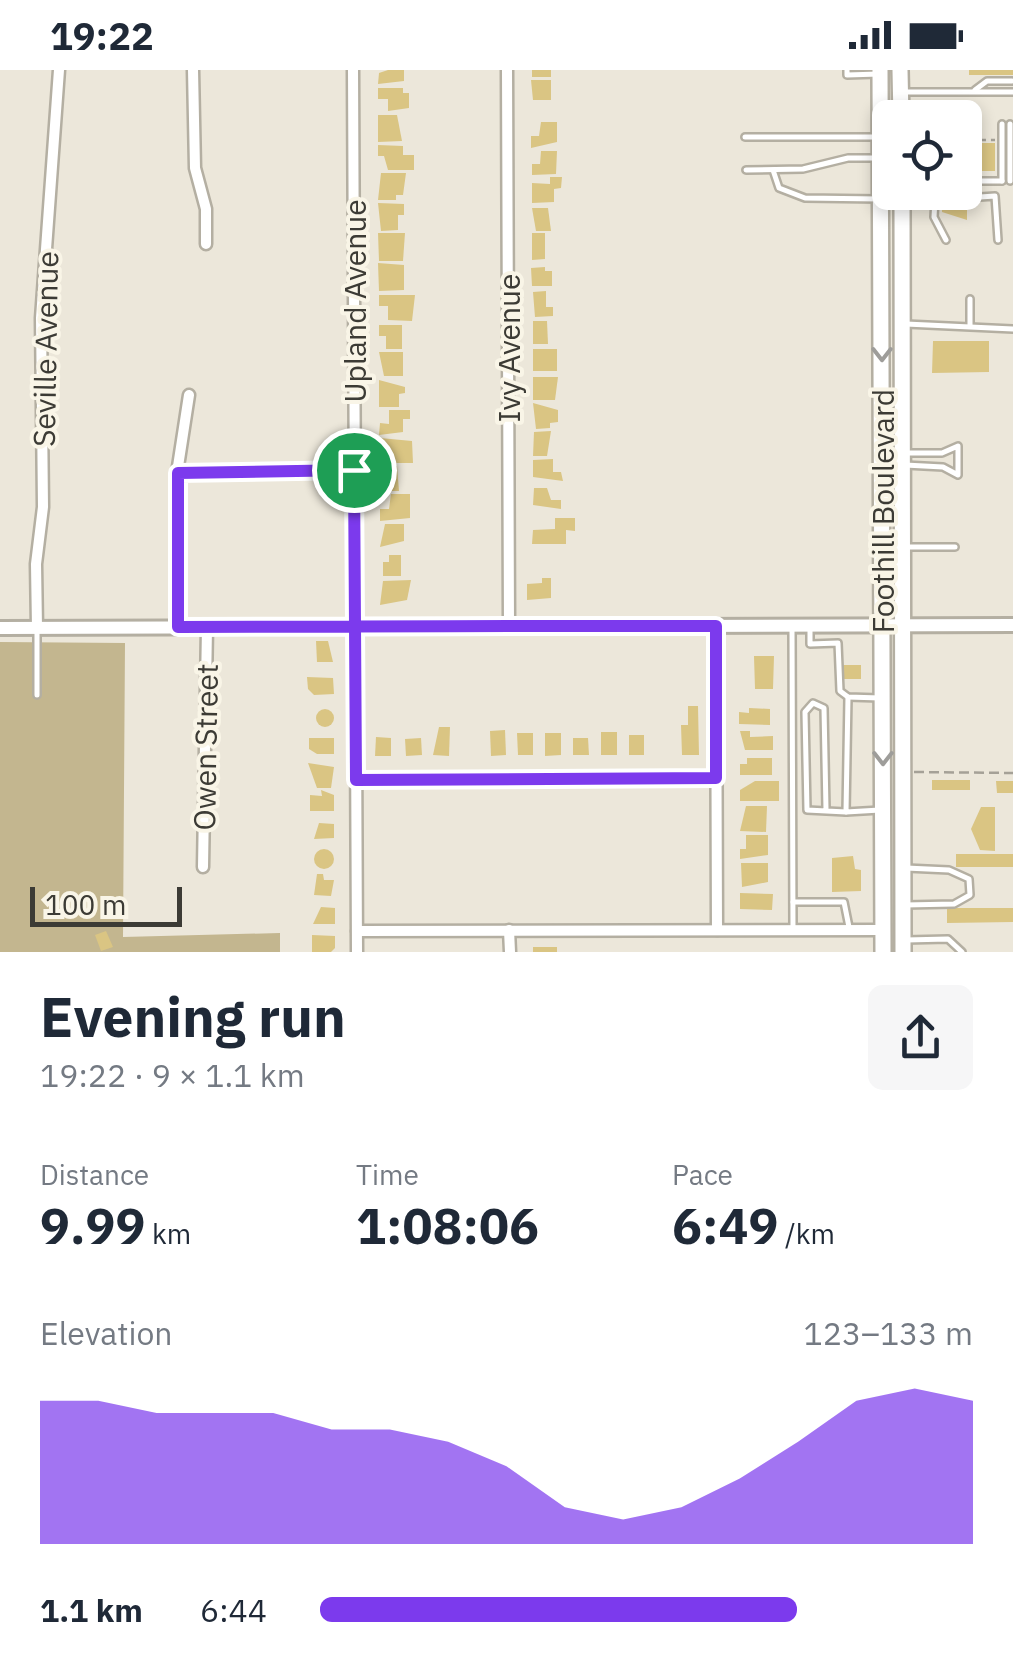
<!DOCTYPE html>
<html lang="en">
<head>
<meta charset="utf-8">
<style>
	body { margin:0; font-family:"IBM Plex Sans",sans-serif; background:#f6f6f7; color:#1f2937; height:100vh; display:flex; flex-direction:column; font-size:38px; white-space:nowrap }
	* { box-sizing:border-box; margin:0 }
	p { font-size:32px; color:#747a83 }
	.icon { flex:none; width:55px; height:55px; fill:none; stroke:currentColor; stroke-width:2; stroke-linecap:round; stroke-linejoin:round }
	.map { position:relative; height:882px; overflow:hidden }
	.sheet { display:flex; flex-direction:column; background:#fff; flex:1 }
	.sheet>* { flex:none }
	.tools { position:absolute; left:872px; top:30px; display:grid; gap:20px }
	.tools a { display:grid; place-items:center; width:110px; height:110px; border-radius:15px; background:#fff; box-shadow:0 5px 15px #0003; font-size:50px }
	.scale { position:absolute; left:30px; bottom:25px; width:152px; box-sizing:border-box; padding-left:10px; border:5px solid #3c3b35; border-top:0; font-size:28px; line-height:35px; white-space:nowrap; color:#3c3b35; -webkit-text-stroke:8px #f9f5e7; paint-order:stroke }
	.pin { position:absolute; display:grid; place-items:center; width:85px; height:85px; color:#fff; margin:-42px; border:5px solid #fff; border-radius:50%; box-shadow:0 2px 10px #0007 }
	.round { display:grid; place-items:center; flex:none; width:105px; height:105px; border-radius:15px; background:#f6f6f7 }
	.overview { display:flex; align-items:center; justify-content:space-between; height:170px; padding:0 40px }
	h1 { font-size:55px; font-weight:700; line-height:75px }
	.stats { display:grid; grid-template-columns:repeat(3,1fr); gap:15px; height:170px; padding:10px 40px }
	.stats div { display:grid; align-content:center }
	.stats b { font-size:50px; font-weight:700 }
	.stats small { font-size:28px; font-weight:400 }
	.stats p { font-size:28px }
	.chart { height:280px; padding:20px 40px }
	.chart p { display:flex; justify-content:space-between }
	.chart svg { width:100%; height:180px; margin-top:10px; fill:#7c3aed; opacity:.7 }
	ul { padding:0 40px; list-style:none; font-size:32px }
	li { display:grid; grid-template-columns:160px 120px 1fr; align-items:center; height:75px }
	li i { height:25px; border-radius:12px; background:#7c3aed }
	.status { display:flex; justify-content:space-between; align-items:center; height:70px; padding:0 50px; background:#fff; direction:ltr }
	.status svg { height:28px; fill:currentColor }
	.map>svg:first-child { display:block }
	.green { fill:#c3b68f }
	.building { fill:#dac583 }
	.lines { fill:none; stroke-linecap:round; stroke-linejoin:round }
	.service-casing { stroke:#b4afa2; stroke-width:10 }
	.minor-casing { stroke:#b4afa2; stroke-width:15 }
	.tertiary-casing { stroke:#b4afa2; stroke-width:18 }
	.primary-casing { stroke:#b4afa2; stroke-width:20 }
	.path { stroke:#a5a197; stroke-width:2.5; stroke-dasharray:10 5; stroke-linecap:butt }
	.service { stroke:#fff; stroke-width:5 }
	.minor { stroke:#fff; stroke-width:10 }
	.tertiary { stroke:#fff; stroke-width:12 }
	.primary { stroke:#fff; stroke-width:15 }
	.oneway { stroke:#9e9d9a }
	.route-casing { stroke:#fff; stroke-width:20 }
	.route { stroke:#7c3aed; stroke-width:12 }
	.labels { text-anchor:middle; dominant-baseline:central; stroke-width:8; stroke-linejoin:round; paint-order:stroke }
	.street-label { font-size:30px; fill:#3c3b35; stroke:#f9f5e7 }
</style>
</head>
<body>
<div class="status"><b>19:22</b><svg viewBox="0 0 49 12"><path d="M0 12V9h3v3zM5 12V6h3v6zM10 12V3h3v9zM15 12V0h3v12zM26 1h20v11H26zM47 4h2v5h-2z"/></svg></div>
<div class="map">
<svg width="1013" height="882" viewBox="0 0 1013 882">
	<rect width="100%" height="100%" fill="#ece7da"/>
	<!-- green -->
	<polygon class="green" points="0,572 125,573 123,867 280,863 280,882 0,882"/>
	<!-- building -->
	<g class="building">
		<polygon points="388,0 404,0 404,11 378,14 379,3"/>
		<rect x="532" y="0" width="19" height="7"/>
		<rect x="969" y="0" width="44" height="5"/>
		<polygon points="531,10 551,10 551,30 533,30"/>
		<polygon points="378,18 403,18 403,23 409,23 409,38 388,41 388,29 378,29"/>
		<polygon points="378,45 397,45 402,71 378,72"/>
		<polygon points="541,52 557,52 557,72 531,78 531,66 539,66"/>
		<rect x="965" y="73" width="30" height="28"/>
		<polygon points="378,75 403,76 403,85 414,85 414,100 388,100 384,86 378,86"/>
		<polygon points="541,81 557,81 556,104 532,105 532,94 540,94"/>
		<polygon points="381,103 406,103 403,125 396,125 396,130 378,130"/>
		<polygon points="550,107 562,107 561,118 554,119 554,132 532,133 532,113 550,114"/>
		<polygon points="942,132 967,132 967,150 942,142"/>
		<polygon points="378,133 404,134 404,145 398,145 398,160 381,161"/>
		<polygon points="532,138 548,138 551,161 536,161"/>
		<polygon points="378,163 405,163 403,191 379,191"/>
		<polygon points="532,163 545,163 545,189 532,190"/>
		<polygon points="378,193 404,195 404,220 379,221"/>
		<polygon points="545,197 545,201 552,201 552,216 532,216 531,198"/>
		<polygon points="546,221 546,237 553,237 553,246 535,247 533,222"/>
		<polygon points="379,225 415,225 412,251 388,250 388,236 379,236"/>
		<polygon points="533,251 547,251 548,274 533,274"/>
		<polygon points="379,255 402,255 402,279 386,279 386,266 379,266"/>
		<polygon points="933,271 989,271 989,302 932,303"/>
		<rect x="533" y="279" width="24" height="22"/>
		<polygon points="379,282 403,282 403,306 384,306"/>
		<polygon points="533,307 558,307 555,330 533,330"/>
		<polygon points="379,310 405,317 405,323 399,324 399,337 379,337"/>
		<polygon points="533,333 558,340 558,352 550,353 550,358 536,359"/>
		<polygon points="389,340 410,340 410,349 403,349 403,362 379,365 380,353 389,354"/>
		<polygon points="551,361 547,386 533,386 534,362"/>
		<polygon points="380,368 412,371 413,393 389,393 386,379 380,379"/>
		<polygon points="553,389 553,402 561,402 563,411 533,407 533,390"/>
		<polygon points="383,395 397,396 399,421 380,421"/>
		<polygon points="534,418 547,418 551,430 561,430 561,439 533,435"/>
		<polygon points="391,424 410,424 410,448 380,451 380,439 389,439"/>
		<polygon points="555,448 575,448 575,461 566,460 566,474 532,474 533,460 555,459"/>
		<polygon points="385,454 404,454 404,471 380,477"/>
		<polygon points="389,485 401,485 401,506 383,506 383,492 389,492"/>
		<polygon points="542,508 551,508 551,528 527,530 527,514 542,513"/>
		<polygon points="411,510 407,530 380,535 383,511"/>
		<polygon points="316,571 328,571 333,592 317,592"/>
		<polygon points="754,586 774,586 773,619 755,619"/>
		<rect x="843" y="595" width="18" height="14"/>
		<polygon points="307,607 333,608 334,624 314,625 308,619"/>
		<polygon points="688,636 698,636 699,685 682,685 681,655 688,655"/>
		<polygon points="749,638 770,639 770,655 739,654 739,642 749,643"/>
		<circle cx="325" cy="648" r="9"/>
		<polygon points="439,657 450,657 449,686 433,685"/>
		<polygon points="505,660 506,685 491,686 490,661"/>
		<polygon points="740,661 750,661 750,667 773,666 773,680 745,680"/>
		<rect x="601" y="662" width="16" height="23"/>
		<polygon points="517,663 533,663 533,685 518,685"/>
		<polygon points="545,663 561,663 561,685 545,686"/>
		<rect x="629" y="665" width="15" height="20"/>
		<polygon points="376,667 391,668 391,686 375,686"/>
		<polygon points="309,668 334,668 334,684 317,684 309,679"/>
		<polygon points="421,668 422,685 406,686 405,669"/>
		<polygon points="573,668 588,668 589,685 573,685"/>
		<polygon points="747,688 772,688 772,705 740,705 740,694 747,694"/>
		<polygon points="308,693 334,697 331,718 317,718"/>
		<rect x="932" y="710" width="38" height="10"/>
		<polygon points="755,711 779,711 779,731 740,731 740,720"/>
		<polygon points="996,711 1013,711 1013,723 997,723"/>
		<polygon points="321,720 334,725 334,741 310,741 310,725 322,726"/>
		<polygon points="746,736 767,736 766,762 740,761"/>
		<polygon points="981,737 995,737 995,781 980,780 971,759"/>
		<polygon points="319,753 334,754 334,768 314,769"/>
		<polygon points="746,765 768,765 768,785 740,789 740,779 746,779"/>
		<circle cx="324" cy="789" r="10"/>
		<rect x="956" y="784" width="57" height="13"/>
		<polygon points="853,786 855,799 861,800 861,821 832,822 832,788"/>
		<polygon points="741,793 768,793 768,812 742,817"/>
		<polygon points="317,804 323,804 324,810 334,810 331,826 314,825"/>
		<polygon points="740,823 773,824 772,840 740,839"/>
		<polygon points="321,837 335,838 335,854 313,854"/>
		<polygon points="947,838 1013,838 1013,852 947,853"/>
		<polygon points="106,861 113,877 101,881 95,865"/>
		<polygon points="312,865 335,866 335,878 331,882 312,882"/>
		<rect x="533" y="877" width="24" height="5"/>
	</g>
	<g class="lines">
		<!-- service casing -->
		<g class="service-casing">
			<g id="service">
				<polyline points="847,0 847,5 879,4"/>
				<polyline points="975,20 987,11 1012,11"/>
				<polyline points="901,22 1013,22"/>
				<polyline points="1010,54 1010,111"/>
				<polyline points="745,67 878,67"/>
				<polyline points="746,100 803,99 848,88 878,88"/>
				<polyline points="773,100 779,118 805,128 879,129"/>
				<polyline points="965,111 1002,111"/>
				<polyline points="1002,111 1002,54"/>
				<polyline points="946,170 934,147 935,130 995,126 998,170"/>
				<polyline points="970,229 970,255"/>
				<polyline points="906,254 1013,259"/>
				<polyline points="905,395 943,397 958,405 958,376 942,383 906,383"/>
				<polyline points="906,477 955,477"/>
				<polyline points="810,558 810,574 838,573 840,621 848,627 880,628"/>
				<polyline points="792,559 793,858"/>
				<polyline points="37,561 37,625"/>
				<polyline points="848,627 846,742 880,740"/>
				<polyline points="826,739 824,638 813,633 805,642 807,740 846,742"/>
				<polyline points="793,832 844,832 849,857"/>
				<polyline points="905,835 954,834 970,825 969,809 949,800 906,798"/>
				<polyline points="906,870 948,869 962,882"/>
			</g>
		</g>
		<!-- minor casing -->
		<g class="minor-casing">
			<g id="minor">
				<polyline points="193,0 195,98 206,139 206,174"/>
				<polyline points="353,0 357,882"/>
				<polyline points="507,0 509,556"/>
				<polyline points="177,403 354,400"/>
				<polyline points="716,556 717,860"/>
				<polyline points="178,557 177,403 189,325"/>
				<polyline points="37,558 36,494 43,437 41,248 59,0"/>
				<polyline points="356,710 717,708"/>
				<polyline points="203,797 207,557"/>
				<polyline points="509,860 510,882"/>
				<polyline points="357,861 883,860"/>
			</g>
		</g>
		<!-- tertiary casing -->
		<g class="tertiary-casing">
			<polyline id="tertiary" points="0,558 1013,555"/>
		</g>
		<!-- primary casing -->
		<g class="primary-casing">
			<g id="primary">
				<polyline points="880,0 883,882"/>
				<polyline points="900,0 901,48"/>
				<polyline points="902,122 903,882"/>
			</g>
		</g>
		<!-- path -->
		<g class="path">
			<polyline points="966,69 967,59 971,59 971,70 995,70"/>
			<polyline points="914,702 1013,703"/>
		</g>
		<!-- service -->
		<use href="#service" class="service"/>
		<!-- minor -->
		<use href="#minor" class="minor"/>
		<!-- tertiary -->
		<use href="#tertiary" class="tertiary"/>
		<!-- primary -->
		<use href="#primary" class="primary"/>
	</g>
	<!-- one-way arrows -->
	<defs><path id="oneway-chevron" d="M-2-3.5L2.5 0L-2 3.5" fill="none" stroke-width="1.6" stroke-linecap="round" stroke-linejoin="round" transform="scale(2.5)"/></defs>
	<g class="oneway">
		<use href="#oneway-chevron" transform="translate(882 284) rotate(90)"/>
		<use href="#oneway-chevron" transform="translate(883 688) rotate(90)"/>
	</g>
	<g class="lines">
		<!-- route casing -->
		<g class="route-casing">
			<path id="route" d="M354,400l2,310 360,-2v-152c-179,0 -359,0 -538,1v-154l176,-3"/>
		</g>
		<!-- route -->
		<use href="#route" class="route"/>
	</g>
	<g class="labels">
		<!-- street labels -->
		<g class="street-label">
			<text transform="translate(354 231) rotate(-90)">Upland Avenue</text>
			<text transform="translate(508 278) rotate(-90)">Ivy Avenue</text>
			<text transform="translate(45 279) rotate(-89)">Seville Avenue</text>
			<text transform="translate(882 441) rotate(-90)">Foothill Boulevard</text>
			<text transform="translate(205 677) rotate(-89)">Owen Street</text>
		</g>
	</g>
</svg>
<div class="tools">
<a><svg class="icon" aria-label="locate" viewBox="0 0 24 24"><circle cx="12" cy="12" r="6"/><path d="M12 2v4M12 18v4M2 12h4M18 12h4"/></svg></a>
</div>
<div class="scale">100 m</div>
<div class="pin" style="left:354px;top:400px;background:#1e9e55"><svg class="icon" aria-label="arrive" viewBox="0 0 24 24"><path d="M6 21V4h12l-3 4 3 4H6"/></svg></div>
</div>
<section class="sheet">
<div class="overview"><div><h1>Evening run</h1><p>19:22 · 9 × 1.1 km</p></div><a class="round"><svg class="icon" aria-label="share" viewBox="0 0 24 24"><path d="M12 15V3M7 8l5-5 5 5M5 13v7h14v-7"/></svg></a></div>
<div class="stats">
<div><p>Distance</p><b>9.99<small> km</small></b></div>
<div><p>Time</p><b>1:08:06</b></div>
<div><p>Pace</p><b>6:49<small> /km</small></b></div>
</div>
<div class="chart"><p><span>Elevation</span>123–133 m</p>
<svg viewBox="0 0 160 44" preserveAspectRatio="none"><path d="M0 44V9L10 9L20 12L30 12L40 12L50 16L60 16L70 19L80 25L90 35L100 38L110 35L120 28L130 19L140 9L150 6L160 9V44z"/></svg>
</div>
<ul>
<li><b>1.1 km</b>6:44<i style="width:73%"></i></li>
</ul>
</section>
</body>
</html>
